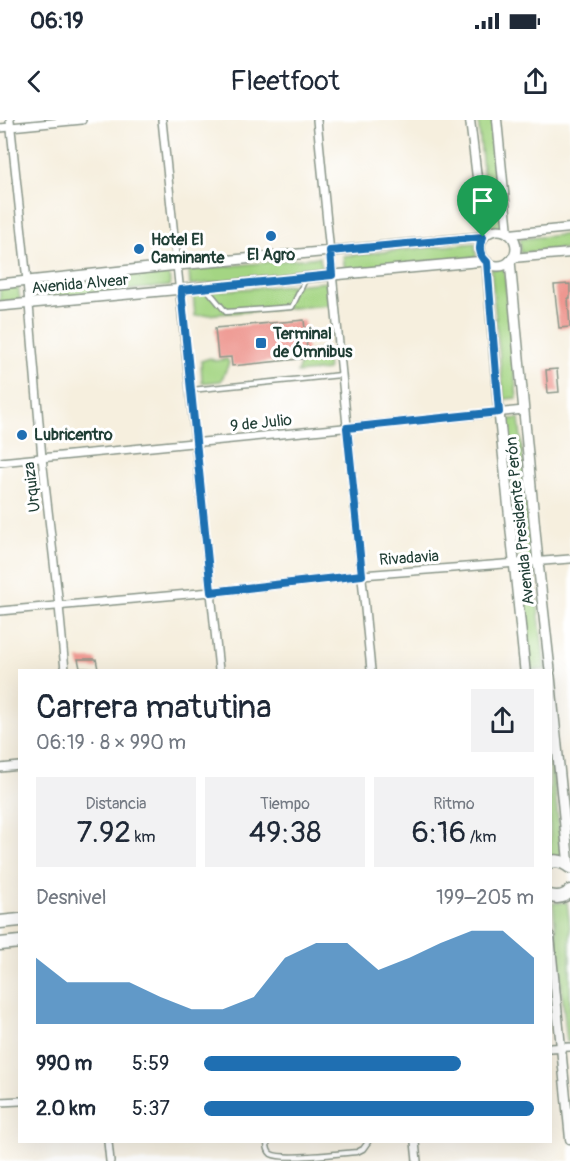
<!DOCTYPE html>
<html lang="es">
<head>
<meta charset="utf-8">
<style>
	body { margin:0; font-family:Pangolin,sans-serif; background:#f2f2f3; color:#1f2937; height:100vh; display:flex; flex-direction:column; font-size:22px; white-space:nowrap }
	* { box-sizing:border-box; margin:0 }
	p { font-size:20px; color:#747a83 }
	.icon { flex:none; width:33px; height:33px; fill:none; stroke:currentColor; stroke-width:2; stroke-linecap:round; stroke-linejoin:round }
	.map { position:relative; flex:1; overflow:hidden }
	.panel { position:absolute; left:18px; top:549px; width:534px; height:474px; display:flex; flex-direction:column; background:#fff; border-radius:0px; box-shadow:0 6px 24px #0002 }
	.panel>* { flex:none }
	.pin { position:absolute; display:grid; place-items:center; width:51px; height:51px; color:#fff; margin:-62px -26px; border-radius:50% 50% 50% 0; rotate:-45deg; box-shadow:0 0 6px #0007 }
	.pin .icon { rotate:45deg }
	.round { display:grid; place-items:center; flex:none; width:63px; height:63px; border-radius:0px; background:#f2f2f3 }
	.summary { display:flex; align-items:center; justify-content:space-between; height:102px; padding:0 18px }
	h1 { font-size:33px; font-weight:600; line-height:45px }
	.figures { display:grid; grid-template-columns:repeat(3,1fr); gap:9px; height:102px; padding:6px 18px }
	.figures div { display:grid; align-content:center; border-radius:0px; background:#f2f2f3; text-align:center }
	.figures b { font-size:30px; font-weight:600 }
	.figures small { font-size:16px; font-weight:400 }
	.figures p { font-size:16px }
	.chart { height:168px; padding:12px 18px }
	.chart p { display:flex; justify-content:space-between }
	.chart svg { width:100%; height:108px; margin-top:6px; fill:#1f6fb2; opacity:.7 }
	ul { padding:0 18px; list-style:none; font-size:20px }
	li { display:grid; grid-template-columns:96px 72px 1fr; align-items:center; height:45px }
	li i { height:15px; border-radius:8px; background:#1f6fb2 }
	.status { display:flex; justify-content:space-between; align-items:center; height:42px; padding:0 30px; background:#fff; direction:ltr }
	.status svg { height:16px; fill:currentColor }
	header { display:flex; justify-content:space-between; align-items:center; height:78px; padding:0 18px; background:#fff; font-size:27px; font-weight:600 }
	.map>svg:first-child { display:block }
	.green { fill:#a4d583; stroke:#62895c; stroke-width:1.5 }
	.building { fill:#ee9790 }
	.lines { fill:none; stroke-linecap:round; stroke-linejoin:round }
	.service-casing { stroke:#8a9689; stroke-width:7 }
	.minor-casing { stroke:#8a9689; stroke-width:10 }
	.tertiary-casing { stroke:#8a9689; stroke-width:11 }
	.secondary-casing { stroke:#8a9689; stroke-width:12 }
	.trunk-casing { stroke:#8a9689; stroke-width:15 }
	.service { stroke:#fff; stroke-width:4 }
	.minor { stroke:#fff; stroke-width:7 }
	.tertiary { stroke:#fff; stroke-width:8 }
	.secondary { stroke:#fff; stroke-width:9 }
	.trunk { stroke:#fff; stroke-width:12 }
	.route-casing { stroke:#fff; stroke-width:12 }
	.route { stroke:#1f6fb2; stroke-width:8 }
	.poi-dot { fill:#1f6fb2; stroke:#fff; stroke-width:2 }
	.labels { text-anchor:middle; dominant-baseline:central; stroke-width:6; stroke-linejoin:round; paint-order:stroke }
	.poi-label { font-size:16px; font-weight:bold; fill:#1f3d34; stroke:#fff; text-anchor:start }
	.street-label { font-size:16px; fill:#1f3d34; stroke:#fff }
</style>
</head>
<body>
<div class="status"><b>06:19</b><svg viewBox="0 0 49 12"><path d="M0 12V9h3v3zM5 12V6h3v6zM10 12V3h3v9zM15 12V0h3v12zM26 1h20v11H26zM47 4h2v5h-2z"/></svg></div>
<header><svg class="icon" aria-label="back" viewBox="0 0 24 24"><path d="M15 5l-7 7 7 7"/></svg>Fleetfoot<svg class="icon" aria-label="share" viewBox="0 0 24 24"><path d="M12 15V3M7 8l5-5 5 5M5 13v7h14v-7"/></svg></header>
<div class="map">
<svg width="570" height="1041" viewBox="0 0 570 1041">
	<rect width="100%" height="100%" fill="#fff"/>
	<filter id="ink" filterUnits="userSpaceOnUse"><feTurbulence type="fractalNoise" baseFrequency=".0167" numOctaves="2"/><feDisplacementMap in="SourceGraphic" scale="12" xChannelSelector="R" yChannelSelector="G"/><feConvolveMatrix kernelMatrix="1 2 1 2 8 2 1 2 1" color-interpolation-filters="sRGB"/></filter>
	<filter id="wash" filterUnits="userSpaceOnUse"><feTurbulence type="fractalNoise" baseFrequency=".008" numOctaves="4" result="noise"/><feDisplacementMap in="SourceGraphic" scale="24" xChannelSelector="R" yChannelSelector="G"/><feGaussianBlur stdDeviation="1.35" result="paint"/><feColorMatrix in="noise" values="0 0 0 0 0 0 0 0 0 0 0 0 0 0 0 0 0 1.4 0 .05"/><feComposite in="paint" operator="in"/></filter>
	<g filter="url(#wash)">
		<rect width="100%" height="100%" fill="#f6efde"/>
		<!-- green -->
		<g class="green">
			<polygon points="478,0 493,0 504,106 489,107"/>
			<polygon points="570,114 570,128 521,133 520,119"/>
			<polygon points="475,123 476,137 345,151 343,136"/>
			<polygon points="320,137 322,152 190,165 189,150"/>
			<polygon points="504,148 517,278 504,279 491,149"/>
			<polygon points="169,152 170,166 39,179 37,165"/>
			<polygon points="327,162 329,185 195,196 193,173"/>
			<polygon points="18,165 20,180 0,182 0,167"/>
			<polygon points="326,230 328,250 297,253 301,242 310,241 310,232"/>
			<polygon points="210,238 215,241 227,239 229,243 221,261 202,263 201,241"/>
			<polygon points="519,298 533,437 519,439 505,300"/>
			<polygon points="534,450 545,550 530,550 520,451"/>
			<polygon points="550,624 562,737 550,739"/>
			<polygon points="567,782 570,808 570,922 567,922 553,783"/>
		</g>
		<g id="blocks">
			<!-- building -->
			<g class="building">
				<polygon points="570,164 570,178 568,178 570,207 559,208 554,165"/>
				<polygon points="304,200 308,238 232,246 231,237 218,238 215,208"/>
				<polygon points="557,249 559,272 548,273 546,250"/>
				<polygon points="78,539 96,539 98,549 80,548"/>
			</g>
		</g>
	</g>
	<g filter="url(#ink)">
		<use href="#blocks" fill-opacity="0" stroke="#8a9689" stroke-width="1.5"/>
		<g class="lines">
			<!-- service casing -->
			<g class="service-casing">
				<g id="service">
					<polyline points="206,168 226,192 292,187 305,160"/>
					<polyline points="191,270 341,255"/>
					<path d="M267,1022c0,4 0,9 4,12 12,7 69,-1 86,-2l6,-3 5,-7"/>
				</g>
			</g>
			<!-- minor casing -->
			<g class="minor-casing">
				<g id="minor">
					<polyline points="10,0 27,161 42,338 59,486 65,550"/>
					<polyline points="162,0 219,550"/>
					<polyline points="317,0 371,550"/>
					<polyline points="0,8 82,0"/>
					<polyline points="0,342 524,290"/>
					<polyline points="0,491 211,472 362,455 570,439"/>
					<polyline points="0,648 20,646"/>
					<polyline points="550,928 570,927"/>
					<polyline points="0,982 20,981"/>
					<polyline points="108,1022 110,1041"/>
					<polyline points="415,1022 417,1041"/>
				</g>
			</g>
			<!-- tertiary casing -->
			<g class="tertiary-casing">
				<g id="tertiary">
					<polyline points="470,0 484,115"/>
					<polyline points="497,0 508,113"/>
					<polyline points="510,114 570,108"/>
					<polyline points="512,138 570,133"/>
					<polyline points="550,816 570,1019"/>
				</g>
			</g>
			<!-- secondary casing -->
			<g class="secondary-casing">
				<g id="secondary">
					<circle cx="498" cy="128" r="18"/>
					<polyline points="510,141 538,442 550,550"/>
					<polyline points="487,142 499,292 525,550"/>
					<polyline points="0,164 178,145 483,117"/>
					<polyline points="0,186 485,141"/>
					<polyline points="550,556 569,746"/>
				</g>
			</g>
			<!-- trunk casing -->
			<g class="trunk-casing">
				<g id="trunk">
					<path d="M550,742c8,-2 14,0 20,5"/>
					<path d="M550,776c8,2 15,1 20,-5"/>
					<polyline points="0,802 20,800"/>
					<polyline points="0,824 20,822"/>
				</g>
			</g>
			<!-- service -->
			<use href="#service" class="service"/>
			<!-- minor -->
			<use href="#minor" class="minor"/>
			<!-- tertiary -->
			<use href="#tertiary" class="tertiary"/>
			<!-- secondary -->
			<use href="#secondary" class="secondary"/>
			<!-- trunk -->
			<use href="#trunk" class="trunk"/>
		</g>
	</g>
	<g class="lines" filter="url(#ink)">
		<!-- route casing -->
		<g class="route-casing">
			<path id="route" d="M483,117c-5,9 -4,18 4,25l12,150 -152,16 15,147 -151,17 -30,-302 151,-15 -2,-24z"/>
		</g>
		<!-- route -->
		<use href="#route" class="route"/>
	</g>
	<!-- markers -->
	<g class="poi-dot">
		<circle cx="271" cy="116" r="6"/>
		<circle cx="139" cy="129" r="6"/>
		<rect x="255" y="217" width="12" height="12" rx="3"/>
		<circle cx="22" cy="315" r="6"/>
	</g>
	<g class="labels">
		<!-- poi labels -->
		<g class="poi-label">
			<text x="151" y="120">Hotel El<tspan x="151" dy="18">Caminante</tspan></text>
			<text x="271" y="135" text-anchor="middle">El Agro</text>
			<text x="273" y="214">Terminal<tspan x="273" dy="18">de Ómnibus</tspan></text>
			<text x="34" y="315">Lubricentro</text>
		</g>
		<!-- street labels -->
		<g class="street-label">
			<text transform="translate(80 164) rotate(-5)">Avenida Alvear</text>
			<text transform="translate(261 303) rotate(-6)">9 de Julio</text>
			<text transform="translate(32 367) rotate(-97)">Urquiza</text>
			<text transform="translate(520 401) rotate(-96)">Avenida Presidente Perón</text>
			<text transform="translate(409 438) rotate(-4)">Rivadavia</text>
		</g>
	</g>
</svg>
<div class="pin" style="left:483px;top:117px;background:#1e9e55"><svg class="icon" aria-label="arrive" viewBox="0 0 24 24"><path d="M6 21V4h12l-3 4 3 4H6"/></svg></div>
<section class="panel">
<div class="summary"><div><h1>Carrera matutina</h1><p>06:19 · 8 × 990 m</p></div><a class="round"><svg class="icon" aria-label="share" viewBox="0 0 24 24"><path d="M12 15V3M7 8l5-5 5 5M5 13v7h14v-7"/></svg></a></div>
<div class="figures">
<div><p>Distancia</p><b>7.92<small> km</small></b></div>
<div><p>Tiempo</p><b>49:38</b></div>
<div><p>Ritmo</p><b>6:16<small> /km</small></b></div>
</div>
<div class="chart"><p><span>Desnivel</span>199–205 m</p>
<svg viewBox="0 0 160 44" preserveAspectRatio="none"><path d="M0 44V17L10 27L20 27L30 27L40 33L50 38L60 38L70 33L80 17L90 11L100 11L110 22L120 17L130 11L140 6L150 6L160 17V44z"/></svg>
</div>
<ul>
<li><b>990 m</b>5:59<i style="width:78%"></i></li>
<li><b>2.0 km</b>5:37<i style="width:100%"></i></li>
</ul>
</section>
</div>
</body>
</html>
